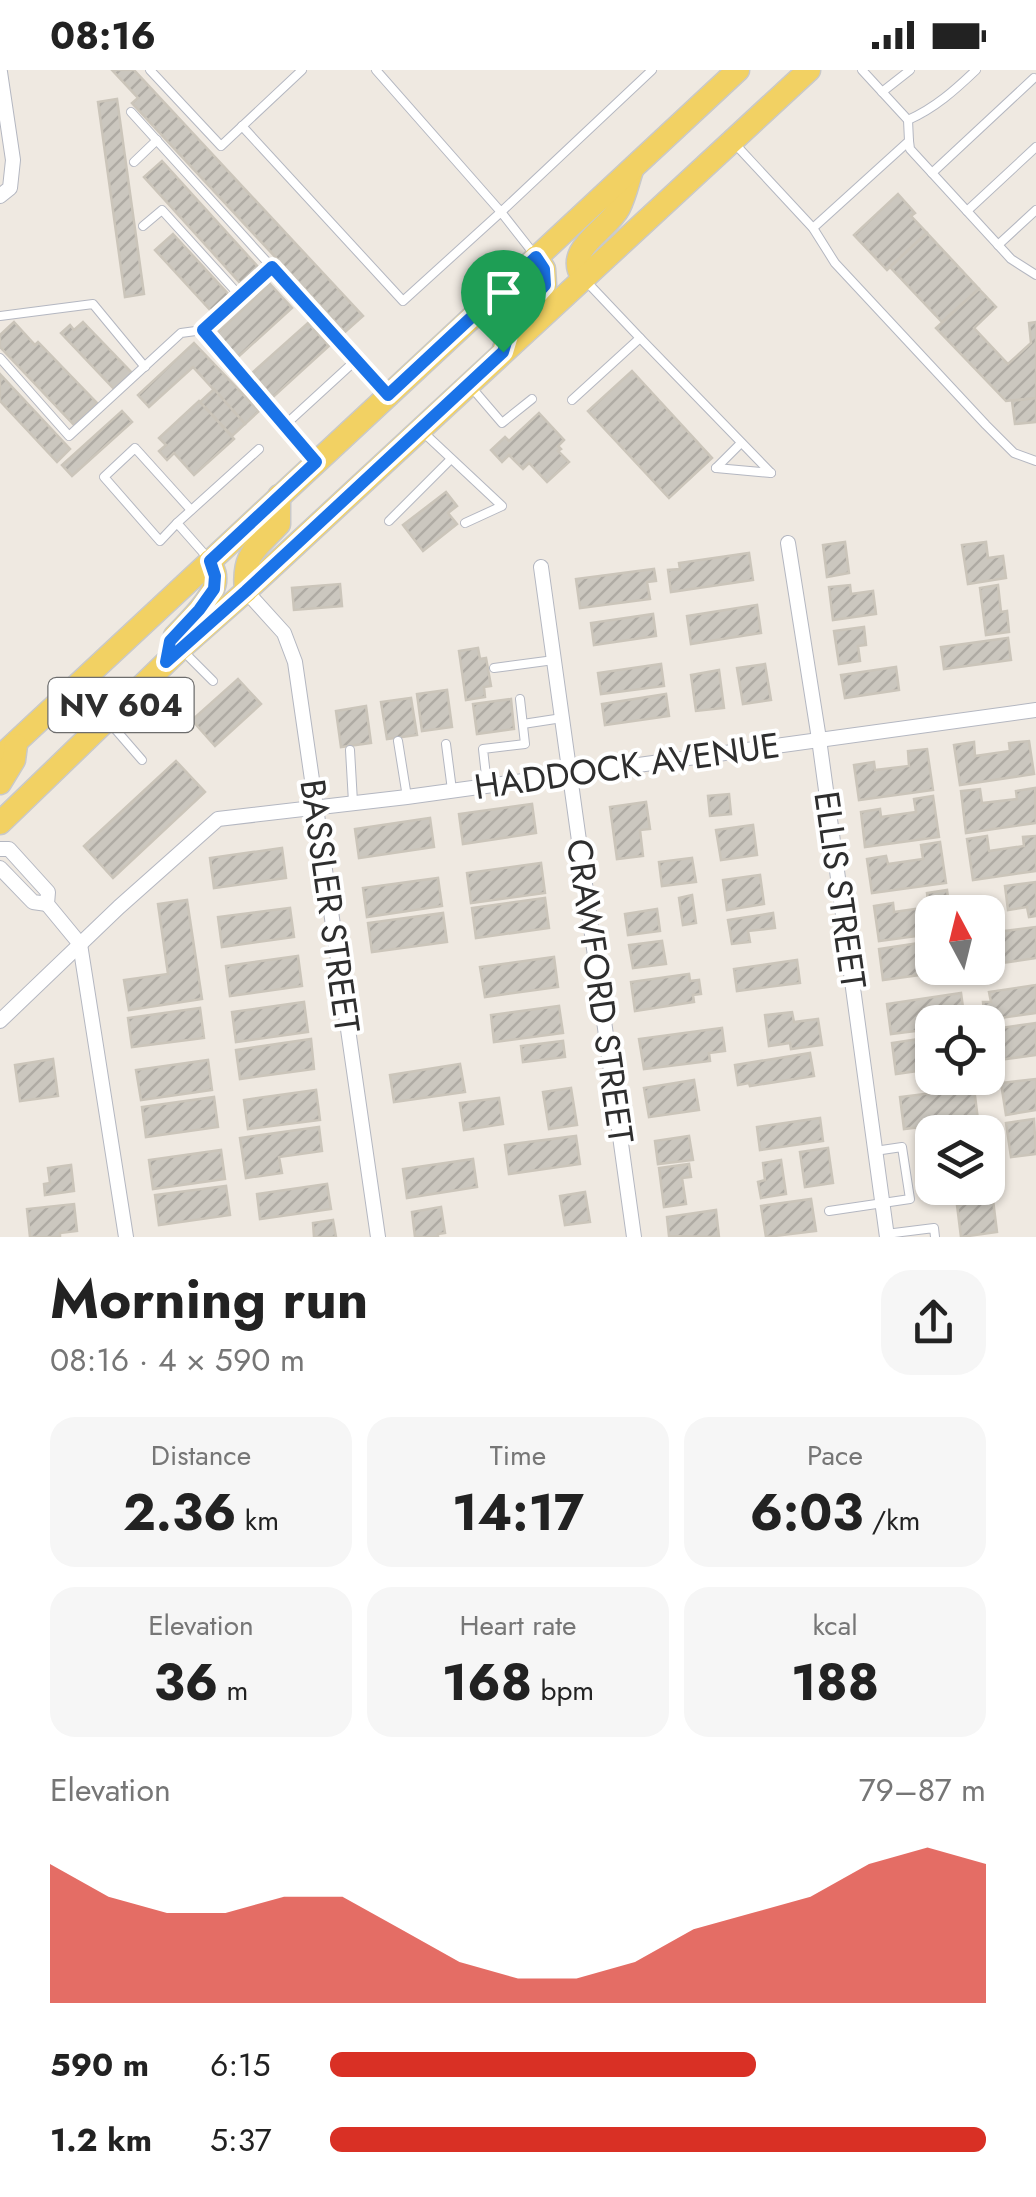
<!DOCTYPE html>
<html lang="en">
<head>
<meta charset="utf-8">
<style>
	body { margin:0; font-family:Jost,sans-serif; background:#f6f6f6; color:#222; height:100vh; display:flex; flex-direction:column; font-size:38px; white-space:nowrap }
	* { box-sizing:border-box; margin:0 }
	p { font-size:32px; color:#767676 }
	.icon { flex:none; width:55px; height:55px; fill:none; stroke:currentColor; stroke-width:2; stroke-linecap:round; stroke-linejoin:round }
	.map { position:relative; height:1167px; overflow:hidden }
	.drawer { display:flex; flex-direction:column; background:#fff; flex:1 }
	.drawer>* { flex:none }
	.needle { width:65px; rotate:353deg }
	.tools { position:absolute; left:915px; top:825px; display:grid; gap:20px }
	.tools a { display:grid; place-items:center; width:90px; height:90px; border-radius:20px; background:#fff; box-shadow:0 2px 8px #0004; font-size:50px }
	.pin { position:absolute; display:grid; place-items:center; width:85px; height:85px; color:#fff; margin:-102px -42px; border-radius:50% 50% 50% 0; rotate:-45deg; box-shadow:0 0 10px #0007 }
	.pin .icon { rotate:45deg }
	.round { display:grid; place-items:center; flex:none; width:105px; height:105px; border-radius:30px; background:#f6f6f6 }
	.overview { display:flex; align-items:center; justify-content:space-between; height:170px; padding:0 50px }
	h1 { font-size:55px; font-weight:700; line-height:75px }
	.stats { display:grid; grid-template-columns:repeat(3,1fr); gap:15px; height:170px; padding:10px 50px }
	.stats div { display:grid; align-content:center; border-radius:25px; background:#f6f6f6; text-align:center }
	.stats b { font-size:50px; font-weight:700 }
	.stats small { font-size:28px; font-weight:400 }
	.stats p { font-size:28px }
	.chart { height:280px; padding:20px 50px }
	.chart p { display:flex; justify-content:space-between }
	.chart svg { width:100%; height:180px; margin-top:10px; fill:#d93025; opacity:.7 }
	ul { padding:0 50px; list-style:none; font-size:32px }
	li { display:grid; grid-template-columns:160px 120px 1fr; align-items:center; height:75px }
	li i { height:25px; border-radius:12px; background:#d93025 }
	.status { display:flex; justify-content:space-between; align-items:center; height:70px; padding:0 50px; background:#fff; direction:ltr }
	.status svg { height:28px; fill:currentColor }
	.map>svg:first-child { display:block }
	.building { fill:url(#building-hatch); stroke:#cbc5ba; stroke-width:2.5 }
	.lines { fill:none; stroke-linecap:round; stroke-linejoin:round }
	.service-casing { stroke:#b4b7c1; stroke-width:10 }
	.minor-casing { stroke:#b4b7c1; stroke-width:16 }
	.primary-casing { stroke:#c9c9c9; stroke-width:25 }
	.service { stroke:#fff; stroke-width:8 }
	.minor { stroke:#fff; stroke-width:14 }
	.primary { stroke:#f2d163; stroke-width:22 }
	.route-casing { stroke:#fff; stroke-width:20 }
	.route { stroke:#1a73e8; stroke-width:12 }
	.labels { text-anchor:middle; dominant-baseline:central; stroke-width:8; stroke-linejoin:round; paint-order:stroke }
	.shield { fill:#fff; stroke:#6d6d6d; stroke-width:2.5 }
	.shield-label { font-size:32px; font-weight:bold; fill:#2e2e2e }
	.street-label { font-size:35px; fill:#2e2e2e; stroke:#fff }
</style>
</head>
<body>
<div class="status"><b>08:16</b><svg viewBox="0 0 49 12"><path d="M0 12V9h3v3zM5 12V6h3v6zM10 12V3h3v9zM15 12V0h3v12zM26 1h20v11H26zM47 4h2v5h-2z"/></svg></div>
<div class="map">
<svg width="1036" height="1167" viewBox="0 0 1036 1167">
	<defs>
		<pattern id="building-hatch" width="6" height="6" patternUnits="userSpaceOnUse" patternTransform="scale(2.5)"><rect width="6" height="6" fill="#cbc7bf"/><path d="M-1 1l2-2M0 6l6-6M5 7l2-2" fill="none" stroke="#afaba4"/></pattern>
	</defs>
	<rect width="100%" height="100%" fill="#efe9e1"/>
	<!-- building -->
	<g class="building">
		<polygon points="112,0 134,0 363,246 345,262 132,33 138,28"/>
		<polygon points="117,29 144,224 125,227 98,32"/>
		<polygon points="162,91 259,198 241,214 144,107"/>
		<polygon points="898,124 915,143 911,146 927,163 887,200 854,165"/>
		<polygon points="927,163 979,219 942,252 890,197"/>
		<polygon points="173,164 230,226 212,242 155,180"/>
		<polygon points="270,214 292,238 238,287 216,264"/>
		<polygon points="979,219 996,237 974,258 1008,294 1031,273 1029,253 1036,252 1036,328 1006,331 936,258"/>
		<polygon points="14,252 35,275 38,272 97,333 74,355 0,277 0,265"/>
		<polygon points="83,252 132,303 114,319 61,263 70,255 74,260"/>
		<polygon points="308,253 329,276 273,327 252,303"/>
		<polygon points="194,273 259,341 245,354 193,297 149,337 138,325"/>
		<polygon points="632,301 712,388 669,428 588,341"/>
		<polygon points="0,304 70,379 57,392 0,331"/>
		<polygon points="214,319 245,354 232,366 200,332"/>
		<polygon points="1036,328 1036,352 1015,354 1012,331"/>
		<polygon points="199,331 234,369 194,405 174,383 167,390 159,381 166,375 159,368"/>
		<polygon points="122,341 132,352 72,406 62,395"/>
		<polygon points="539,343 564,370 558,376 561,379 558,381 569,392 547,412 529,393 523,399 509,385 502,392 491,380 505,367 509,371"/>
		<polygon points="446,422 457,436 448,443 457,454 423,481 403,455"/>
		<polygon points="845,472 849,503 827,507 823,475"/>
		<polygon points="986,472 988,488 1003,486 1006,508 968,514 962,475"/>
		<polygon points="749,483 753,510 671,522 668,500 680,499 679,493"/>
		<polygon points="654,499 656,511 647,512 650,529 580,538 576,509"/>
		<polygon points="340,514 342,536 294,540 292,518"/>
		<polygon points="850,515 851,524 873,521 876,544 833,550 829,517"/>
		<polygon points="998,515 1001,542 1007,541 1009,562 986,565 980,518"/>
		<polygon points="757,535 761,563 691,574 687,546"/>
		<polygon points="653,544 656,566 594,575 591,553"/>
		<polygon points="864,557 866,575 858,576 860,591 839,594 834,561"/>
		<polygon points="1008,568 1011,590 944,599 941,577"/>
		<polygon points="478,578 480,589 486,588 491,616 484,617 485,627 466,630 459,581"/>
		<polygon points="661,594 664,616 601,624 598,603"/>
		<polygon points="765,594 771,630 743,634 737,598"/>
		<polygon points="896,597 899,620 845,628 841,605"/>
		<polygon points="719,600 724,638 696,641 691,605"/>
		<polygon points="238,609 261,634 215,676 192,650"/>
		<polygon points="447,620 452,657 422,661 417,624"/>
		<polygon points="666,624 669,646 605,655 602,634"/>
		<polygon points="411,628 417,665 387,669 381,632"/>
		<polygon points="511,629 514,659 477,664 473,634"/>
		<polygon points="366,636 371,673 341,677 336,641"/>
		<polygon points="1029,671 1034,704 960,715 954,675 974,672 975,686 1010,681 1009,673"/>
		<polygon points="927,679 933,720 859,730 854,695 874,692 875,700 909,696 908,681"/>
		<polygon points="176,691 205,722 113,808 84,776"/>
		<polygon points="1035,718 1036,753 966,763 961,721 980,719 982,733 1017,729 1016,721"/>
		<polygon points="729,724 731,744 710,746 708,726"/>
		<polygon points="933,726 939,767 865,777 861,742 880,739 881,747 916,742 914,729"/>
		<polygon points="646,732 650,759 640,760 643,786 617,789 610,737"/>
		<polygon points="532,734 536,763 463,774 459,744"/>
		<polygon points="430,748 434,777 359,788 355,759"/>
		<polygon points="753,755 757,785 721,790 716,760"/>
		<polygon points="987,766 989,781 1024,776 1023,767 1036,766 1036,801 973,810 967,769"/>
		<polygon points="940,772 946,813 872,823 867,789 886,786 888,794 923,789 921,775"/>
		<polygon points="282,778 286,808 214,818 210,788"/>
		<polygon points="692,788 696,812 662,816 659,792"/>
		<polygon points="541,793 545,823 471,833 467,803"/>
		<polygon points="760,805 764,834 727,840 723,810"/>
		<polygon points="438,808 442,836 367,847 363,818"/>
		<polygon points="1036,812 1036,846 1029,847 1027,837 1008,840 1005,816"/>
		<polygon points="947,820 950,842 932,842 932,864 879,871 874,836 893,833 894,842 929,837 927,823"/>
		<polygon points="692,825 696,853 683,855 679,828"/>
		<polygon points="545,828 549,858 476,868 472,838"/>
		<polygon points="187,830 202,929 129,940 124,910 168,904 158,834"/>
		<polygon points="290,838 294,867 222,877 218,847"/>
		<polygon points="657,839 660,861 628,865 625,844"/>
		<polygon points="443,843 447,872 372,882 368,853"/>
		<polygon points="773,843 775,858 748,861 750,872 732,874 728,850"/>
		<polygon points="1036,857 1036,888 988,895 988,863"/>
		<polygon points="662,871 666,894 633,898 629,875"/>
		<polygon points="932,871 932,898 957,898 957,900 883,910 879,879"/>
		<polygon points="298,886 302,916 230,926 226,896"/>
		<polygon points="554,887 558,917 485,927 480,897"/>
		<polygon points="797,890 800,913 737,921 734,899"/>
		<polygon points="689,904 690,911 699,910 701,924 693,925 694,932 635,941 631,912"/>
		<polygon points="1036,915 1036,943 985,950 983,932 991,932 989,922"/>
		<polygon points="961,923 965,952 932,952 932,959 891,964 887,934"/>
		<polygon points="304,932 308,962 236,972 232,942"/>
		<polygon points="559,936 563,963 494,972 491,945"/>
		<polygon points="200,938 204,968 132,977 128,948"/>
		<polygon points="792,942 794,952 818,949 822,975 791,979 790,973 769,976 765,945"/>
		<polygon points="1036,953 1036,985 998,990 994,959"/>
		<polygon points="722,958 725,981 709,983 710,991 644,999 639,969"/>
		<polygon points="932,967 932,999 896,1004 892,973"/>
		<polygon points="311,969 314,999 240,1009 236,980"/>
		<polygon points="563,971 565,987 523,992 521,976"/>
		<polygon points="810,983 814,1006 750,1016 749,1013 738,1015 735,995"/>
		<polygon points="53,989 58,1026 20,1031 15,995"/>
		<polygon points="208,990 212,1020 141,1030 136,1000"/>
		<polygon points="460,994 465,1022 394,1032 390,1005"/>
		<polygon points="1036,1009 1036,1040 1006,1045 1001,1013"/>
		<polygon points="694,1010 699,1040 649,1047 644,1018"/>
		<polygon points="571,1018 577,1055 549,1059 543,1022"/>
		<polygon points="974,1018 978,1050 904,1059 900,1027"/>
		<polygon points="316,1020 320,1050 248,1059 244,1030"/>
		<polygon points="214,1027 218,1057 146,1067 142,1037"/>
		<polygon points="499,1028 503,1054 464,1060 460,1033"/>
		<polygon points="820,1048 823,1071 760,1080 757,1057"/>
		<polygon points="1034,1049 1036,1084 1011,1087 1006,1053"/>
		<polygon points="319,1057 322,1081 279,1087 282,1103 246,1108 240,1068"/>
		<polygon points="576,1066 580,1094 509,1104 505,1075"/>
		<polygon points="689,1066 693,1090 658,1094 655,1071"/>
		<polygon points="828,1078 833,1113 805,1117 800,1082"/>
		<polygon points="221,1080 225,1109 153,1119 149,1090"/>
		<polygon points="473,1089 477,1117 407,1128 403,1099"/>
		<polygon points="781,1090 786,1124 761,1128 758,1112 765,1110 763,1093"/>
		<polygon points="689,1094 691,1107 682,1108 686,1134 664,1137 659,1098"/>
		<polygon points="71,1095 74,1121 45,1125 44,1114 50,1113 48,1098"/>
		<polygon points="327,1114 331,1139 260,1149 257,1124"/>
		<polygon points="226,1116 230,1145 159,1155 155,1125"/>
		<polygon points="585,1122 590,1152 565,1155 560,1126"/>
		<polygon points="811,1129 816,1161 766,1167 761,1136"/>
		<polygon points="993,1130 997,1162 961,1167 957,1135"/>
		<polygon points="74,1134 77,1161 60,1163 60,1167 30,1167 27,1139"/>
		<polygon points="441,1137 445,1163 438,1164 438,1167 415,1167 412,1142"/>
		<polygon points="716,1140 719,1167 669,1166 667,1147"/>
		<polygon points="333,1150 336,1167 314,1167 313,1153"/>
	</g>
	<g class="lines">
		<!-- service casing -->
		<g class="service-casing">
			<g id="service">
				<polyline points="150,0 221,76 302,0"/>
				<polyline points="376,0 501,142 652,0"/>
				<polyline points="882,22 910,0"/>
				<polyline points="131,42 385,322"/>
				<path d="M908,50c27,-12 47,-30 68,-50"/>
				<polyline points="242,56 403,231 501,142 534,184"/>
				<polyline points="909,71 910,79 1011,189 1036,205"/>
				<polyline points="735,74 813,158 835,193 986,355 1014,383 1036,391"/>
				<polyline points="134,92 157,70"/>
				<polyline points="932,103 1034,8"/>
				<polyline points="967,141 1036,77"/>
				<polyline points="143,156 162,140 240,226"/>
				<polyline points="813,158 909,71 908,50 862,0"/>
				<polyline points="998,175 1036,140"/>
				<polyline points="585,210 640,268"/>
				<polyline points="0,246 93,234 145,297"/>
				<polyline points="203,260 315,389"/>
				<polyline points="0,288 69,366 181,263 203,260 272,197"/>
				<polyline points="472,318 502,353 532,329"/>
				<polyline points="572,330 640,268 771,403"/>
				<polyline points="285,355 356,290"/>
				<polyline points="424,363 502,436 465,453"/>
				<polyline points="716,398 771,403"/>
				<polyline points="716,398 741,373"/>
				<polyline points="389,451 451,389"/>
				<polyline points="177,453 160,471 104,407 135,378 191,440"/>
				<polyline points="207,487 177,453 259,379"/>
				<polyline points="184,582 213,611"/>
				<polyline points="494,598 554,590"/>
				<polyline points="109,652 142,690"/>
				<polyline points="523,654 562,648"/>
				<polyline points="398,671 407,727"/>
				<polyline points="446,674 452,720"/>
				<polyline points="350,680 353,732"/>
				<polyline points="487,715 483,679 525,674 520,629"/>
				<polyline points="829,1141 910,1129 902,1077 875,1081"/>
				<polyline points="886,1164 934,1158 935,1167"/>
			</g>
		</g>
		<!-- minor casing -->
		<g class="minor-casing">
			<g id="minor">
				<polyline points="0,2 13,90 10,118 0,126"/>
				<polyline points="788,473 819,669 887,1167"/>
				<polyline points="541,497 634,1167"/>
				<polyline points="246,521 284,563 295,592 378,1167"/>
				<polyline points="0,779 9,779 48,822 47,834 80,874 126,1167"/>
				<polyline points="0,798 33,832 47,834"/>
				<polyline points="0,951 119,837 218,749 407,727 1036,640"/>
			</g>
		</g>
		<!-- primary casing -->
		<g class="primary-casing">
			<g id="primary">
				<path d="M583,208c-20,-29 24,-47 36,-70 6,-12 9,-26 13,-38"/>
				<polyline points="504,279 512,252 545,215 544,199 536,187"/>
				<path d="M246,521c-4,-37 10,-42 33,-67v-28"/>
				<path d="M175,566c13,-14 43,-40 40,-60 0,-5 -4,-10 -5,-15"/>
				<polyline points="0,687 738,0"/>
				<polyline points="0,713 14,690 16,675"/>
				<polyline points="0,753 178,581 246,521 809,0"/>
			</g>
		</g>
		<!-- service -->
		<use href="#service" class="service"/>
		<!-- minor -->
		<use href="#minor" class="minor"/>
		<!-- primary -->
		<use href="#primary" class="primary"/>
	</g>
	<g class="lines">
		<!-- route casing -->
		<g class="route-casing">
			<polygon id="route" points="536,187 544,199 545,215 512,252 503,282 246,521 166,592 170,571 199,540 214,519 215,506 210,491 316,392 203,260 272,197 388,325"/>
		</g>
		<!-- route -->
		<use href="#route" class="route"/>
	</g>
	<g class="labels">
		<!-- shield labels -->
		<rect class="shield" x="48.5" y="608" width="145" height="54" rx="8"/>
		<g class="shield-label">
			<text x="121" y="635">NV 604</text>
		</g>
		<!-- street labels -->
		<g class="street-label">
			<text transform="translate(627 696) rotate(-8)">HADDOCK AVENUE</text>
			<text transform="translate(840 820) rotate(82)">ELLIS STREET</text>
			<text transform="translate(330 836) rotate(82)">BASSLER STREET</text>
			<text transform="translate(600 921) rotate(82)">CRAWFORD STREET</text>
		</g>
	</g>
</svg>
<div class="tools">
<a><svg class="needle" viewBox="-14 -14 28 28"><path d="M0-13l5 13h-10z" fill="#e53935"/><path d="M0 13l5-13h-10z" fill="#767676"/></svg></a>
<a><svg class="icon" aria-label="locate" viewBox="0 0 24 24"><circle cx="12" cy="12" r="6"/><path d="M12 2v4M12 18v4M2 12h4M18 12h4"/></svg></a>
<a><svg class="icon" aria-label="layers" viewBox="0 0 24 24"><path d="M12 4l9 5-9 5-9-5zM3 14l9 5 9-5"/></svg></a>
</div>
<div class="pin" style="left:503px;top:282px;background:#1e9e55"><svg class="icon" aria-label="arrive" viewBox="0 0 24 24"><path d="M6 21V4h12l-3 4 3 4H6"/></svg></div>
</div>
<section class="drawer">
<div class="overview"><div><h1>Morning run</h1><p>08:16 · 4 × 590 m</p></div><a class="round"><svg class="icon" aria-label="share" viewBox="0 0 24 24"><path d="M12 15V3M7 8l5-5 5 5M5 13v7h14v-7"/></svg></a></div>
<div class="stats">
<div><p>Distance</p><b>2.36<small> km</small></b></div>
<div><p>Time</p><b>14:17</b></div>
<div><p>Pace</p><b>6:03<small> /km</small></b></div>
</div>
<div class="stats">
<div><p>Elevation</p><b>36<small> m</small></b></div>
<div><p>Heart rate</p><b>168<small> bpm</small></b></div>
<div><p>kcal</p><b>188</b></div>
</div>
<div class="chart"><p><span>Elevation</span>79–87 m</p>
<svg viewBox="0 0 160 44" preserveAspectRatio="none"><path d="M0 44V10L10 18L20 22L30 22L40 18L50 18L60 26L70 34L80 38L90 38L100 34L110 26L120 22L130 18L140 10L150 6L160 10V44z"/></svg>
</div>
<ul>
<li><b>590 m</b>6:15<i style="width:65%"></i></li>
<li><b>1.2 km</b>5:37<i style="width:100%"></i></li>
</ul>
</section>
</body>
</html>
